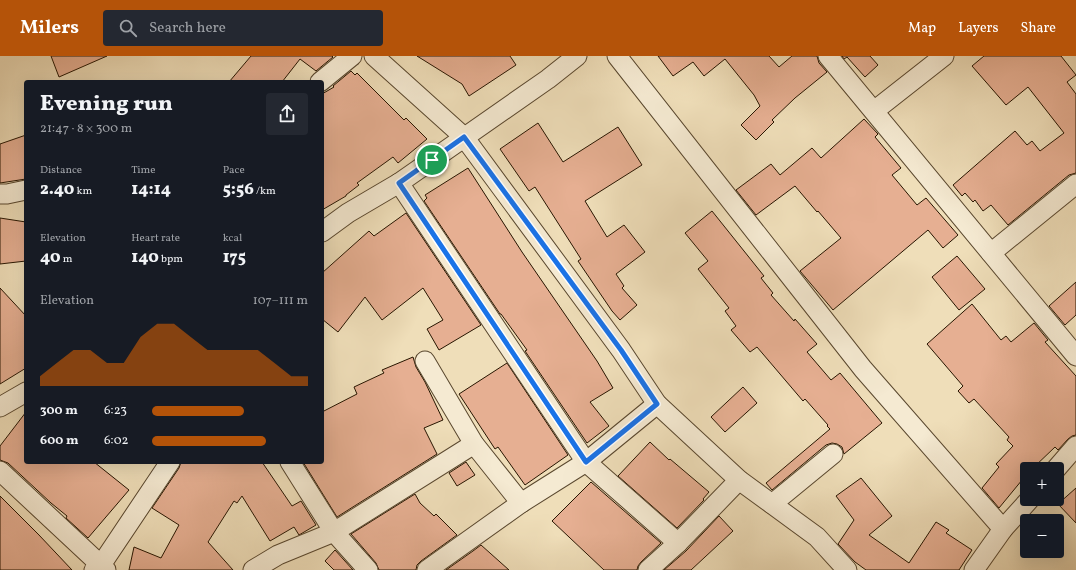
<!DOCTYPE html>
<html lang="en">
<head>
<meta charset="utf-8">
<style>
	body { margin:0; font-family:Vollkorn,serif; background:#242831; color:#f1f3f6; height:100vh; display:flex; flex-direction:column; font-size:15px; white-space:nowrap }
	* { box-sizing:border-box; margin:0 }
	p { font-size:13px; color:#9ea1a6 }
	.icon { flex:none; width:22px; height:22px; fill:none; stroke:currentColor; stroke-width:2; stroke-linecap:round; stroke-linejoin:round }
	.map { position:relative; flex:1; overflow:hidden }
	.drawer { position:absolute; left:24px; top:24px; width:300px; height:384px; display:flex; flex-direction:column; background:#171b24; border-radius:4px; box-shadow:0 4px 16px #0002 }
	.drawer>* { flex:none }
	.controls { position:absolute; left:1020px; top:406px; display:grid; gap:8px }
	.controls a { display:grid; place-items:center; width:44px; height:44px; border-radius:4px; background:#171b24; box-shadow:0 4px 16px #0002; font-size:20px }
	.pin { position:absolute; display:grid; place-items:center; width:34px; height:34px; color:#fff; margin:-17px; border:2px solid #fff; border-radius:50%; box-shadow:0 1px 4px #0007 }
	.round { display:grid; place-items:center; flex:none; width:42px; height:42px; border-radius:4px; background:#242831 }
	.headline { display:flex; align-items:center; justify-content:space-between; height:68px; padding:0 16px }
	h1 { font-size:22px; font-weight:800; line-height:30px }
	.metrics { display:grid; grid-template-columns:repeat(3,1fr); gap:6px; height:68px; padding:4px 16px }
	.metrics div { display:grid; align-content:center }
	.metrics b { font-size:17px; font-weight:800 }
	.metrics small { font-size:11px; font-weight:400 }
	.metrics p { font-size:11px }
	.chart { height:112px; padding:8px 16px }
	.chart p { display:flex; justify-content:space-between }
	.chart svg { width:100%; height:72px; margin-top:4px; fill:#b45309; opacity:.7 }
	ul { padding:0 16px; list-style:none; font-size:13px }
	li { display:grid; grid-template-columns:64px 48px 1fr; align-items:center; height:30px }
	li i { height:10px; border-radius:5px; background:#b45309 }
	header { display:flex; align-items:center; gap:24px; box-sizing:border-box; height:56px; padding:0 20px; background:#b45309; color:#fff }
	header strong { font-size:19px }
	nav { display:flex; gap:22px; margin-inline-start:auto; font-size:14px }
	.search { width:280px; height:36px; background:#242831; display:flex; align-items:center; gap:10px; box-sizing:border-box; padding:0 14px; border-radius:4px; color:#9ea1a6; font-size:15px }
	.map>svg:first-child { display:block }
	.building { fill:#e6af92; stroke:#271500 }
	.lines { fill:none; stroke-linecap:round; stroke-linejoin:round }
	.minor-casing { stroke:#59472e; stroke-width:21 }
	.minor { stroke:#f5ead2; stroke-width:19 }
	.route-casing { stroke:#fff; stroke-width:8 }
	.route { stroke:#1a73e8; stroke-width:5 }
</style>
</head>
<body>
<header>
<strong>Milers</strong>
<div class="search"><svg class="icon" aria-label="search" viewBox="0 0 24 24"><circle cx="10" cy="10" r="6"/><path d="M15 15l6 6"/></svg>Search here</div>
<nav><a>Map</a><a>Layers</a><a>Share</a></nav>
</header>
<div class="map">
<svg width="1076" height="514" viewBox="0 0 1076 514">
	<rect width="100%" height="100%" fill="#efdeb9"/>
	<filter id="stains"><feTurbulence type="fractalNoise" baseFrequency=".005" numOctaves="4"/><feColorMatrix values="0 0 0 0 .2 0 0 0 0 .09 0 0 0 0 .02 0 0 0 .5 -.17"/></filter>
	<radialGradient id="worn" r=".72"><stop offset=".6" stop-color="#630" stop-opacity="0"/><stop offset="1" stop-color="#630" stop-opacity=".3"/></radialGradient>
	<!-- building -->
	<g class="building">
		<polygon points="51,0 107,0 59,21"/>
		<polygon points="251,0 332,0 333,1 316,15 300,3 282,26 229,26"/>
		<polygon points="417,0 510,0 516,9 469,40 462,28"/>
		<polygon points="658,0 769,0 779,11 792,0 817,0 819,7 827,16 795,42 772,64 774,66 756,84 741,69 760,50 754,39 725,3 704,20 693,6 673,20"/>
		<polygon points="842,0 870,0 878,9 865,21 847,1 844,3"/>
		<polygon points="984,0 1061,0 1076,19 1067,26 1076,38 1076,117 1069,119 1008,169 991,149 983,155 975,144 973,146 965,137 962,140 953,129 1015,75 1027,89 1032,85 1040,95 1064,77 1028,31 1006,49 972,10"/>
		<polygon points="351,15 355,19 357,17 404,64 406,62 427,83 398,107 393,101 357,127 359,129 346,139 346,140 322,154 322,38 334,31 333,30"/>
		<polygon points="864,63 878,78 875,81 901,112 892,119 917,149 926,142 958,179 943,192 928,174 833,254 800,215 841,182 818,155 817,156 795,130 756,159 736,134 771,108 780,119 812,92 821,102"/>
		<polygon points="538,67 563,106 618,71 642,109 585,145 607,181 624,169 645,196 616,218 624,230 622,232 637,249 620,264 612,255 578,205 581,203 535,131 529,135 500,93"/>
		<polygon points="26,79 26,123 0,127 0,88"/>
		<polygon points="468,112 522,196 597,305 613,332 590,346 609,370 587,387 525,295 527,294 501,258 500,258 424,145 427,142 425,139"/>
		<polygon points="712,155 764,220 761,222 773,237 771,239 794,265 795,263 817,288 807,296 831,324 840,317 882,367 844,398 842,391 837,388 832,387 826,389 772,434 766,427 830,373 827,370 828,369 805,343 803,345 757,291 750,296 731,274 736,270 725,255 729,252 698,213 708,205 685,177"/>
		<polygon points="406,157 481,269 439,294 427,273 443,264 423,232 382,264 365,241 338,276 322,263 322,217 369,175 374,180"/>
		<polygon points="0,162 26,166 26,205 0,208"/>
		<polygon points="957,200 985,233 959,254 932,221"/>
		<polygon points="1076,226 1076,259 1065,269 1049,250"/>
		<polygon points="0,232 26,260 26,312 0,328"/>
		<polygon points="972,248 1001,284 1006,280 1011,286 1034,267 1048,284 1045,286 1076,320 1076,379 1072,380 1068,383 1058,394 1055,391 1032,413 1027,413 1027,418 999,452 982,432 999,411 996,408 1013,390 1007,384 1009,381 974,343 969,347 958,335 963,330 927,288"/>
		<polygon points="413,301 416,311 425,326 443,364 424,372 437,398 337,461 303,406 322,406 322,356 357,338 354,331 384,317 382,314"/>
		<polygon points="507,307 568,399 525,429 498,391 495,393 459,338"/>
		<polygon points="743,331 757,347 725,376 711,361"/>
		<polygon points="26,356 26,406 94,406 129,434 88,482 66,462 67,460 51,447 8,407 0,404 0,390"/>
		<polygon points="650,386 669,404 670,403 709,436 703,443 704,444 677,472 618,420"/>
		<polygon points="181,406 262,406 292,450 301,445 316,469 299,479 294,471 270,485 242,440 237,447 234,445 208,486 233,514 129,514 134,491 161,502 179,469 152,452 179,412"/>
		<polygon points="466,406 475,419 457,430 449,417"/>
		<polygon points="861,422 892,460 869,479 909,507 936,466 949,474 946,477 972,494 959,514 866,514 855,506 838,488 854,464 836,440"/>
		<polygon points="591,426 661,487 641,506 638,510 637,514 604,514 552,465"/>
		<polygon points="1076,432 1076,467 1058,448"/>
		<polygon points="415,438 420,447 434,460 436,458 457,479 421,505 417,509 416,514 379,514 376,507 351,478"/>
		<polygon points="0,440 39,479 72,514 0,514"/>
		<polygon points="719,460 733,475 691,514 664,514 686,495"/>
		<polygon points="481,489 509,514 446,514 473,495"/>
		<polygon points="335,494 353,514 334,514 325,505"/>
	</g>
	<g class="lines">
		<!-- minor casing -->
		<g class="minor-casing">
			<g id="minor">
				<polyline points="374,0 464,81 621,294 657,348 739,424 817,481 847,514"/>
				<polyline points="617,0 863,313 1003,473"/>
				<polyline points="828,0 1076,300"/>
				<polyline points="320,26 352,0"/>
				<polyline points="874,55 944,0"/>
				<polyline points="399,127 586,406 678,487"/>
				<polyline points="0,138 7,138 26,134"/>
				<polyline points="322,176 348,157 399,127 548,23 577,0"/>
				<polyline points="991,197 1076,128"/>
				<polyline points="425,305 474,388 521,447"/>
				<polyline points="0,351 26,336"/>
				<polyline points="290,406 334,476 368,514"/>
				<polyline points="1056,413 1076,390"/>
				<polyline points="0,415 106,514"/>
				<polyline points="772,448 833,398"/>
				<polyline points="94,514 101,509 170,406"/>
				<polyline points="253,514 278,499 334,476 474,388"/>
				<polyline points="427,514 521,447 586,406 657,348"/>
				<polyline points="648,514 678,487 739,424"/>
				<polyline points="974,514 1003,473 1030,443"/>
			</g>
		</g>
		<!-- minor -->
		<use href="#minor" class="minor"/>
	</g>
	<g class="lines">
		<!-- route casing -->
		<g class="route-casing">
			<polygon id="route" points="464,81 621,294 657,348 586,406 399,127"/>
		</g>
		<!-- route -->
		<use href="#route" class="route"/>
	</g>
	<rect width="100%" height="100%" filter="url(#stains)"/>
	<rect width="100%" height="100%" fill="url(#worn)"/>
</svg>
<div class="controls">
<a>+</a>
<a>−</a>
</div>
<div class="pin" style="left:432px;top:104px;background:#1e9e55"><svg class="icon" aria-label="arrive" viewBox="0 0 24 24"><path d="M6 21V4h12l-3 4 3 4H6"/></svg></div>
<section class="drawer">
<div class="headline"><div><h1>Evening run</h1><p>21:47 · 8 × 300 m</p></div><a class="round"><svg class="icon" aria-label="share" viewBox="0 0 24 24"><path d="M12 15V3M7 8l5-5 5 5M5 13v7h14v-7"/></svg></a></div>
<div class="metrics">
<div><p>Distance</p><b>2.40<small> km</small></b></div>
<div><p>Time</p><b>14:14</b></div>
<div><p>Pace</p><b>5:56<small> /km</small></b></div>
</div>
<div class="metrics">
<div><p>Elevation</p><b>40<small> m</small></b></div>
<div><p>Heart rate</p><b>140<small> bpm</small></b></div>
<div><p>kcal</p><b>175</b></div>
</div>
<div class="chart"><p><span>Elevation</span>107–111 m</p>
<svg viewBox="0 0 160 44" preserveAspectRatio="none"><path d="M0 44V38L10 30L20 22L30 22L40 30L50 30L60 14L70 6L80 6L90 14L100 22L110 22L120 22L130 22L140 30L150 38L160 38V44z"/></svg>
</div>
<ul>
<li><b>300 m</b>6:23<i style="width:59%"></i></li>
<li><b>600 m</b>6:02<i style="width:73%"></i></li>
</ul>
</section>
</div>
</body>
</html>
